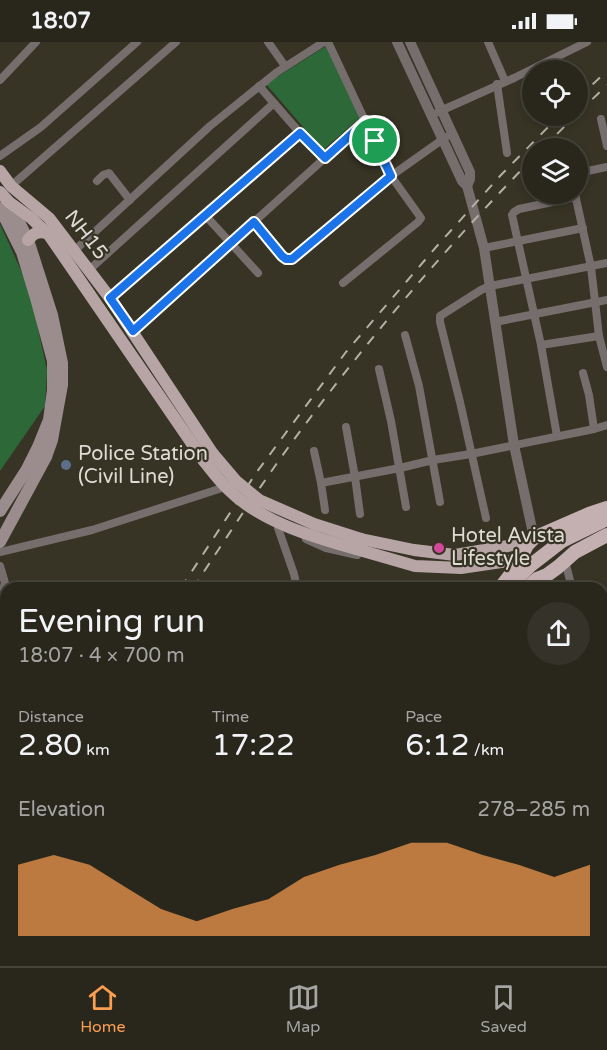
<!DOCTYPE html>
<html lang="en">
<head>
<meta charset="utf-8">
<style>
	body { margin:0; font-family:"Varela Round",sans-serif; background:#353329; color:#f1f3f6; height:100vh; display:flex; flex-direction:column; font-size:22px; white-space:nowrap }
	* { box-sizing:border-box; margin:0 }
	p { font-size:20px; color:#a5a5a3 }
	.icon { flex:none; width:33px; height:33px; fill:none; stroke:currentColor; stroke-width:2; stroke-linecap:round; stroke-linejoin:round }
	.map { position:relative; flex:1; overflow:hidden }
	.side { position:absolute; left:0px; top:540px; width:608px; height:384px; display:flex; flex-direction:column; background:#29271c; border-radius:18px 18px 0 0; box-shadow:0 3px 9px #0003,0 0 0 2px #45443b }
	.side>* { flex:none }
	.tools { position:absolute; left:522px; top:18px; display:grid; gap:12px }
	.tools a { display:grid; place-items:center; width:66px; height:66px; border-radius:50%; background:#29271c; box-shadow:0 3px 9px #0003,0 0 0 2px #45443b; font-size:30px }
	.pin { position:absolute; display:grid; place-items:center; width:51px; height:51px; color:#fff; margin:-26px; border:3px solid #fff; border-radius:50%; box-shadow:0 2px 6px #0007 }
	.round { display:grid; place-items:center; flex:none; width:63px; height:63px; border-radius:32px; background:#353329 }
	.head { display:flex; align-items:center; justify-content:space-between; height:102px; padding:0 18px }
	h1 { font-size:33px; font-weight:600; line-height:45px }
	.stats { display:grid; grid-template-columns:repeat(3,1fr); gap:9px; height:102px; padding:6px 18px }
	.stats div { display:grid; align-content:center }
	.stats b { font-size:30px; font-weight:600 }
	.stats small { font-size:16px; font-weight:400 }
	.stats p { font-size:16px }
	.chart { height:168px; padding:12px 18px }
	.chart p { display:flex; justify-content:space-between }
	.chart svg { width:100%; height:108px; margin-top:6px; fill:#fb9e52; opacity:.7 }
	.status { display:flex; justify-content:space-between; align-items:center; height:42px; padding:0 30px; background:#29271c; direction:ltr }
	.status svg { height:16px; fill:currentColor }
	.dock { display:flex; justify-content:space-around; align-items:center; height:84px; border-top:2px solid #45443b; background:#29271c; font-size:16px; color:#a5a5a3 }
	.dock a { display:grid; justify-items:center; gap:3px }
	.dock .selected { color:#fb9e52 }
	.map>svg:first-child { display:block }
	.built { fill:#413d28 }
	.green { fill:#2c6838 }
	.building { fill:#884b0d; stroke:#95867b; stroke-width:1.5 }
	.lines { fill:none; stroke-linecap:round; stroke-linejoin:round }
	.service { stroke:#766d6d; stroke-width:4 }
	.minor { stroke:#766d6d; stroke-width:8 }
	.tertiary { stroke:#766d6d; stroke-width:10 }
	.secondary { stroke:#9b8d8d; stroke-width:12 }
	.primary { stroke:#b7a5a6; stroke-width:12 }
	.trunk { stroke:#c4b0b1; stroke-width:14 }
	.rail { stroke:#b3b1a7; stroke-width:2; stroke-dasharray:10 10; stroke-linecap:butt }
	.primary-bridge { stroke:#b7a5a6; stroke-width:12 }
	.trunk-bridge { stroke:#c4b0b1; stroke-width:14 }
	.route-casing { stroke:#fff; stroke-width:12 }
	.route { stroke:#1a73e8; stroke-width:8 }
	.service-dot { fill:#5c6f8a; stroke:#373425; stroke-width:2 }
	.hotel-dot { fill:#d1479c; stroke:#373425; stroke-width:2 }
	.labels { text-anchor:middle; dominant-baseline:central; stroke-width:4.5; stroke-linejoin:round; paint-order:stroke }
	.street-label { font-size:20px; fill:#dedcd3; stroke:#373425 }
	.poi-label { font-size:20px; fill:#dedcd3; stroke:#373425; text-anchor:start }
</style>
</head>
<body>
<div class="status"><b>18:07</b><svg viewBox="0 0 49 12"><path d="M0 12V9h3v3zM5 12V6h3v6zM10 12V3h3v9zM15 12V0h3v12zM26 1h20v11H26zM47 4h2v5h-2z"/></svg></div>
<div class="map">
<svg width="607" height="924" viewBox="0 0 607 924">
	<rect width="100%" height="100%" fill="#373425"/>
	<!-- built -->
	<polygon class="built" points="0,612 6,617 6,839 0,851"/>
	<!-- green -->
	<g class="green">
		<polygon points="326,4 360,76 323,108 266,42"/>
		<polygon points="0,182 29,246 47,328 45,364 0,429"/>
	</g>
	<!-- building -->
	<polygon class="building" points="57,918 85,918 83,924 70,924"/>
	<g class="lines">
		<!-- service -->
		<polyline class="service" points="323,918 331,924"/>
		<!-- minor -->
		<g class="minor">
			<polyline points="268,0 285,24"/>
			<polyline points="328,0 391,134 421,176 418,180 343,241"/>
			<polyline points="488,0 505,39"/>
			<polyline points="0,38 36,0"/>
			<polyline points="497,42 507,111"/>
			<polyline points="259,44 300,91 325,116"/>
			<polyline points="438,70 514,36 587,0"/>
			<polyline points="601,77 607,104"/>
			<polyline points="0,114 41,85 137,0"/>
			<polyline points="578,131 607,125"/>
			<polyline points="97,139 103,133 109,131 130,158"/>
			<polyline points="11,144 176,0"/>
			<polyline points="575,152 591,225 599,294 607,325"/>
			<polyline points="205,173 258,231"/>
			<polyline points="254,180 282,214 286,217 292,217 391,134 446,95"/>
			<polyline points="484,206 583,186"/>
			<polyline points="74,209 210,84 277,30 324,0"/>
			<polyline points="89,228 274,61"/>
			<polyline points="110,256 300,91"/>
			<polyline points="495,280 607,258"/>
			<polyline points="133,289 366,79"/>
			<polyline points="405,293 419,344 440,460"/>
			<polyline points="541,303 599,294"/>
			<polyline points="379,327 391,379 406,465"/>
			<polyline points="346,385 355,435 360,472"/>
			<polyline points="594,387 607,383"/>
			<polyline points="557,394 541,303 512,173 514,170 519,167 576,155"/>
			<polyline points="314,409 321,441 325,468"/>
			<polyline points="321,441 400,426 433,418 471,412 594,387 589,353 583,331"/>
			<polyline points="486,476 460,360 440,280 440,274 481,248 490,244 607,221"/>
			<polyline points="278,486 294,532 297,546"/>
			<polyline points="306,497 326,506 357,513"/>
			<polyline points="0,510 92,488 219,447"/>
			<polyline points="565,519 572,546"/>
			<polyline points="0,524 5,541 0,558"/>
			<polyline points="0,595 6,600"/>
			<polyline points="602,653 607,670"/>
			<polyline points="602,785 606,800"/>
			<polyline points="439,918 447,924"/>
			<polyline points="453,924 460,918"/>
			<polyline points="606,924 607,923"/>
		</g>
		<!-- tertiary -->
		<g class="tertiary">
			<polyline points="397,0 462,139 467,144 484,206 514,403 534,496"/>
			<polyline points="410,0 470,130 470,137 467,144"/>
		</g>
		<!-- secondary -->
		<g class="secondary">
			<polyline points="0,166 22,210 36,256 53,319 53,348 49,378 38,405 27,427 0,469"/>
			<polyline points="0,500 46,415 52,398 62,343 62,321 52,273 28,198 9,160"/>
			<polyline points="602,875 607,871"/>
			<polyline points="602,888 607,883"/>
			<polyline points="512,924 523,918"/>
			<polyline points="538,924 555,918"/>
		</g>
		<!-- primary -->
		<g class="primary">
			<polyline points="0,129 11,144 49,176 110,256 213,412"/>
			<polyline points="0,150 9,160 31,176 49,193 204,419"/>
			<path d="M28,198c6,-7 9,-9 19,-7"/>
			<polyline points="361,497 414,508 455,513 508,504 534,496"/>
			<polyline points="356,507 415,524 461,526 508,519 518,522 523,526"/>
		</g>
		<!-- trunk -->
		<g class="trunk">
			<polyline points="500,546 515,527 527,503 534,496 589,472 607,466"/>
			<polyline points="527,546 537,537 547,533 558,525 575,510 607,493"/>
			<polyline points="132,924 138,918"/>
			<polyline points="155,924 161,918"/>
		</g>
		<!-- rail -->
		<g class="rail">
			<polyline points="578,56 607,29"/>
			<polyline points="578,71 607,43"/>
			<polyline points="543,106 575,74"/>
			<polyline points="181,546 256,431 346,310 437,204 500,134 559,74"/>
			<path d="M193,546c36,-54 72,-110 111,-162 70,-94 146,-183 228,-267"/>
			<polyline points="0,869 6,856"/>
			<polyline points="0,891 6,876"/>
		</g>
		<!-- primary-bridge -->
		<g class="primary-bridge">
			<polyline points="213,412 236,439 259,458 314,482 361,497"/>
			<path d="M204,419c8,10 16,21 25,29 32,32 84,47 127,59"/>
		</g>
		<!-- trunk-bridge -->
		<polyline class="trunk-bridge" points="507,546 531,523 562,499 607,477"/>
	</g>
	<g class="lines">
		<!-- route casing -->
		<g class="route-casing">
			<polygon id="route" points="366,79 391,134 292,217 286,217 282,214 254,180 133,289 110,256 300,91 325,116"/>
		</g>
		<!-- route -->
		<use href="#route" class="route"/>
	</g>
	<!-- markers -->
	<circle class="service-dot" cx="66" cy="423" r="6"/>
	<circle class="hotel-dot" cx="439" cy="506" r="6"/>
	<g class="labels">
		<!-- street labels -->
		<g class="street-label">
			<text transform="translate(86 193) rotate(52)">NH15</text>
		</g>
		<!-- poi labels -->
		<g class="poi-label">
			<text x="78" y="412">Police Station<tspan x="78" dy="23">(Civil Line)</tspan></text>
			<text x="451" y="494">Hotel Avista<tspan x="451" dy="23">Lifestyle</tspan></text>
		</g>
	</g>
</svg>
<div class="tools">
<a><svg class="icon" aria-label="locate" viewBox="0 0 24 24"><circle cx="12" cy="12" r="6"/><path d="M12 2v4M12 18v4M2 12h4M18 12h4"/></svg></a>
<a><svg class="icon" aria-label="layers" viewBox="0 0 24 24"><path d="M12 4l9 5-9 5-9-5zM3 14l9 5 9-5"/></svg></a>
</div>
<div class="pin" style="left:375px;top:99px;background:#1e9e55"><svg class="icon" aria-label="arrive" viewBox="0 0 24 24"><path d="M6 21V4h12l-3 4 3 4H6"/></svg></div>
<section class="side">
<div class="head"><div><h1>Evening run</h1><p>18:07 · 4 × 700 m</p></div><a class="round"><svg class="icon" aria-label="share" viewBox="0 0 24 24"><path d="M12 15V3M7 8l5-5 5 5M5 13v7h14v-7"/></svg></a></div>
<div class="stats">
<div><p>Distance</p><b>2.80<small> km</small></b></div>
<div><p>Time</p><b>17:22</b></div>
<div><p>Pace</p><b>6:12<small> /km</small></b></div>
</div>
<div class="chart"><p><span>Elevation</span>278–285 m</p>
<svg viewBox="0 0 160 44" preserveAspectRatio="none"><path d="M0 44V15L10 11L20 15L30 24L40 33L50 38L60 33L70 29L80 20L90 15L100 11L110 6L120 6L130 11L140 15L150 20L160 15V44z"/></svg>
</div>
</section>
</div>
<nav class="dock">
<a class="selected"><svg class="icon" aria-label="home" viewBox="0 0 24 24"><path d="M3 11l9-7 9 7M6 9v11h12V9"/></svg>Home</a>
<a><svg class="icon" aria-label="map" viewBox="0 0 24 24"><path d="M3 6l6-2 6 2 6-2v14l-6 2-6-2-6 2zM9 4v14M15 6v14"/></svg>Map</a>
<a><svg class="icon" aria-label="saved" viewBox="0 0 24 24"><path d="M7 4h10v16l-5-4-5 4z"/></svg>Saved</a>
</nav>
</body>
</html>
